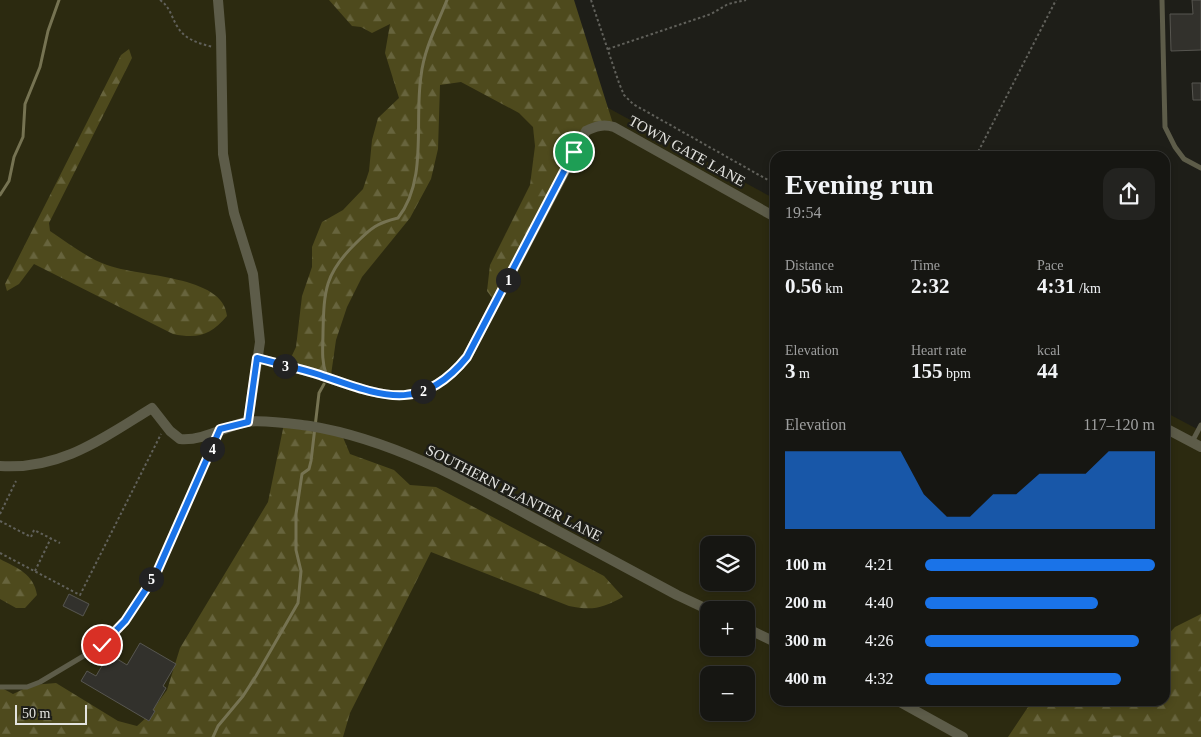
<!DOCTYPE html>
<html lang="en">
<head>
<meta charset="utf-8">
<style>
	body { margin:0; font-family:Georgia,serif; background:#232320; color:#f1f3f6; height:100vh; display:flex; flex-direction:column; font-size:19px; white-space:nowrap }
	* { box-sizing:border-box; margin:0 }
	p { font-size:16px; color:#9e9f9f }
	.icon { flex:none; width:28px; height:28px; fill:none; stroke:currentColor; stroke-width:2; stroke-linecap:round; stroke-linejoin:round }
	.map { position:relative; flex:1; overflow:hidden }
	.details { position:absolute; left:770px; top:151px; width:400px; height:555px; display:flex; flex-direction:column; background:#161612; border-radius:15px; box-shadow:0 2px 8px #0003,0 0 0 1px #353532 }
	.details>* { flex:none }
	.fabs { position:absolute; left:700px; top:536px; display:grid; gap:10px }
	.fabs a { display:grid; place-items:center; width:55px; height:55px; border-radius:10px; background:#161612; box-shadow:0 2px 8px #0003,0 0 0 1px #353532; font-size:25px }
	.scale { position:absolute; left:15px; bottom:12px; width:72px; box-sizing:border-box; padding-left:5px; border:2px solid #e3e3df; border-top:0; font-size:14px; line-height:18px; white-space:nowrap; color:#e3e3df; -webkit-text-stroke:4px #1e1e18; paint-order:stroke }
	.pin { position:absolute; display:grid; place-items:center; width:42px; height:42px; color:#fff; margin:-21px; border:2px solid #fff; border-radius:50%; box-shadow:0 1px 5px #0007 }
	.km { position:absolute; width:25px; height:25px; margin:-12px; border-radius:50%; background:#222; color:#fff; font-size:14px; line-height:25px; text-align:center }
	.round { display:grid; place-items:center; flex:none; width:52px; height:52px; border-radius:15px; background:#232320 }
	.headline { display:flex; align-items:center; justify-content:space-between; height:85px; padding:0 15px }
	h1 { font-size:28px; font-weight:700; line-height:38px }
	.stats { display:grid; grid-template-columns:repeat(3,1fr); gap:8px; height:85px; padding:5px 15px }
	.stats div { display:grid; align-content:center }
	.stats b { font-size:21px; font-weight:700 }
	.stats small { font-size:14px; font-weight:400 }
	.stats p { font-size:14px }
	.chart { height:140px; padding:10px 15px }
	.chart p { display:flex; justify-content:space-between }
	.chart svg { width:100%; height:90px; margin-top:5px; fill:#1a73e8; opacity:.7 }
	ul { padding:0 15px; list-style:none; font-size:16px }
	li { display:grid; grid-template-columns:80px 60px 1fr; align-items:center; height:38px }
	li i { height:12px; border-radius:6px; background:#1a73e8 }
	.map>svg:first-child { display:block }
	.green { fill:#2c2a10; fill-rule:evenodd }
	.forest { fill:url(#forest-firs) }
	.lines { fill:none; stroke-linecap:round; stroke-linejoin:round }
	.stream { stroke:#767352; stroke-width:3 }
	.building { fill:#32312c; stroke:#575650 }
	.path { stroke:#61615b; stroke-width:2; stroke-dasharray:2.5 2.5; stroke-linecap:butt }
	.lane { stroke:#5d5c49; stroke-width:5 }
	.street { stroke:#5d5c49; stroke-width:10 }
	.route-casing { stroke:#fff; stroke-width:10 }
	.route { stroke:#1a73e8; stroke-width:6 }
	.labels { text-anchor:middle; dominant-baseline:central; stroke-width:5; stroke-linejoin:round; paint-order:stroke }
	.street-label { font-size:15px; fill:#e3e3df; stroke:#1e1e18 }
</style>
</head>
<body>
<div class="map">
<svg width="1201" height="737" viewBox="0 0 1201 737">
	<defs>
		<pattern id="forest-firs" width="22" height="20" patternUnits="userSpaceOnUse" patternTransform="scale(1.25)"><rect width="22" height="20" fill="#4e4a1d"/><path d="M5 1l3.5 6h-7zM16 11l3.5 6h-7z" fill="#67643d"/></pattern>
	</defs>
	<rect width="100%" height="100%" fill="#1e1e18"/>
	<!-- green -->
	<path class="green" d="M0,0h562l28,98 185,101v502h390v-289l36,19v306h-1201zM709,545h37v37h-37zM709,610h37v38h-37zM709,675h37v37h-37z"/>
	<!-- forest -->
	<g class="forest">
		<polygon points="329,0 574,0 614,127 586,131 496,303 487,291 490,265 530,185 535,146 533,127 519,113 461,82 440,85 438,149 431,179 410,218 362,277 347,307 336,340 330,382 287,366 296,347 302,296 312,267 312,247 322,222 343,210 363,189 369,171 372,140 378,118 399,98 385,53 390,24 372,33 361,27 352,26"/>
		<path d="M129,49l3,9 -83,165 1,8c18,12 37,27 57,34 31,12 117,10 120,51 -17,20 -30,23 -54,18l-139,-70 -15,20 -12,7 -2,-7 116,-229z"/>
		<path d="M284,424l58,11 8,19 44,16 16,15 26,2 168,89 19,21c-21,11 -30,14 -54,9l-138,-54 -81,161 -7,24h-343v-50l13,7 19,-9 24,-2 62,38 19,5 11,-10 19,-26 13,-42 88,-146z"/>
		<path d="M0,559c17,9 34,15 37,36l-12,13h-9l-16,-9z"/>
		<polygon points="1201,614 1201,737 1008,737 1032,701 1165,701 1165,638 1175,627"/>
	</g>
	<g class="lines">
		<!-- stream -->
		<g class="stream">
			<polyline points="0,195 9,181 14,157 23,137 25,104 40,67 48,31 59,0"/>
			<path d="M326,374c-5,-15 -3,-27 -3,-42 1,-42 2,-59 33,-89 15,-15 21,-20 42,-25 30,-38 16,-96 23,-142 3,-27 16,-51 26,-76"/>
			<polyline points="213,737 218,726 243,696 256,676 298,603 301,571 296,550 296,514 302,474 309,469 311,461 319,393 324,384"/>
			<polyline points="1114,737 1120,737"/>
		</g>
	</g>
	<!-- building -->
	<g class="building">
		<polygon points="1192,0 1201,0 1201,50 1171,51 1170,14 1193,14"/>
		<polygon points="1192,83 1201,83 1201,100 1193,100"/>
		<polygon points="69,594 89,604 83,616 63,606"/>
		<polygon points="140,643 176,664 163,686 166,688 153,710 155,711 149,721 81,681 87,671 96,676 109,654 127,665"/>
	</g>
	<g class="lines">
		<!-- path -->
		<g class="path">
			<path d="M160,0c10,7 11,16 17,26 8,14 21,17 36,21"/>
			<polyline points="591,0 619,83 624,95 633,104 775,184"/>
			<polyline points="608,49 711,14 728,4 746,0"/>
			<polyline points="976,156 1056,0"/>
			<polyline points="0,514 16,481"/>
			<polyline points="0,521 31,537 34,530 60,543"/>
			<polyline points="0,553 80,595 161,434"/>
			<polyline points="35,571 51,538"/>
		</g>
		<!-- lane -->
		<g class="lane">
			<polyline points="1162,0 1165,127 1175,147 1184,159 1201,168"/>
			<polyline points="1192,442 1201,425"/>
			<polyline points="0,687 27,687 40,682 102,645 125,621 156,574 219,431"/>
		</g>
		<!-- street -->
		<g class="street">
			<polyline points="218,0 221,36 223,154 234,213 253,274 260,342 248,422"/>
			<path d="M257,358c21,6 42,10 63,17 60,20 100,40 147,-18l119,-226c10,-5 17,-7 28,-4l161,90"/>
			<polyline points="1165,428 1201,447"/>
			<path d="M0,466c61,4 103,-28 152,-58l18,23 10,8c23,2 44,-12 66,-17 16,-3 47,2 64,4 79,13 151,52 220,90 49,26 98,53 147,79l32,15"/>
			<polyline points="746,628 775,642"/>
			<polyline points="898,701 963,737"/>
		</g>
	</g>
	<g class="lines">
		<!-- route casing -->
		<g class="route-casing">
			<path id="route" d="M102,645l23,-24 31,-47 64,-145 28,-7 9,-64c21,6 42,10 63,17 60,20 100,40 147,-18l107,-205"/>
		</g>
		<!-- route -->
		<use href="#route" class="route"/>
	</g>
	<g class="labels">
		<!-- street labels -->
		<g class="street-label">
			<text transform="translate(687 151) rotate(29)">TOWN GATE LANE</text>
			<text transform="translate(514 493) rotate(27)">SOUTHERN PLANTER LANE</text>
		</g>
	</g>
</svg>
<div class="fabs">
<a><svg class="icon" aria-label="layers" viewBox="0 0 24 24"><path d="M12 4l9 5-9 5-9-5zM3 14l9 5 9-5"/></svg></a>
<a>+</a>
<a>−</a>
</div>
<div class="scale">50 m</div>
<div class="pin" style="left:574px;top:152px;background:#1e9e55"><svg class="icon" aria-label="arrive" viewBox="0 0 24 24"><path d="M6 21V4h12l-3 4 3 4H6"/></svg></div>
<div class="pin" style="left:102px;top:645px;background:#d93025"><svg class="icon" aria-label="check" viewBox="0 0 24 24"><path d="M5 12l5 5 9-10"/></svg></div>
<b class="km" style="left:508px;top:280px">1</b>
<b class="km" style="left:423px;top:391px">2</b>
<b class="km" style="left:285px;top:366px">3</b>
<b class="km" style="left:212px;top:449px">4</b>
<b class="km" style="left:151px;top:579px">5</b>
<section class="details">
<div class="headline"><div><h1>Evening run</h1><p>19:54</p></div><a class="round"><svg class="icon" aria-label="share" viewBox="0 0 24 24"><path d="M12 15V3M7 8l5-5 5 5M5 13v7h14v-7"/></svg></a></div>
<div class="stats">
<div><p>Distance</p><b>0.56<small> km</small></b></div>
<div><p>Time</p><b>2:32</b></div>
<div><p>Pace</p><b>4:31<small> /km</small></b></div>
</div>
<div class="stats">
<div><p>Elevation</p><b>3<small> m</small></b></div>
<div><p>Heart rate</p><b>155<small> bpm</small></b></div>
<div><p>kcal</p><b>44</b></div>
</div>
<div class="chart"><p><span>Elevation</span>117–120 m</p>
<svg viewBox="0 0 160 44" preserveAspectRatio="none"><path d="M0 44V6L10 6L20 6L30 6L40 6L50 6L60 27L70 38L80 38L90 27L100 27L110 17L120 17L130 17L140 6L150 6L160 6V44z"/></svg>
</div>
<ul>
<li><b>100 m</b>4:21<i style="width:100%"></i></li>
<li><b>200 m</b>4:40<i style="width:75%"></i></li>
<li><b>300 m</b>4:26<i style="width:93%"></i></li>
<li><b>400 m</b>4:32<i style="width:85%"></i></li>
</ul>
</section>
</div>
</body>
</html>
